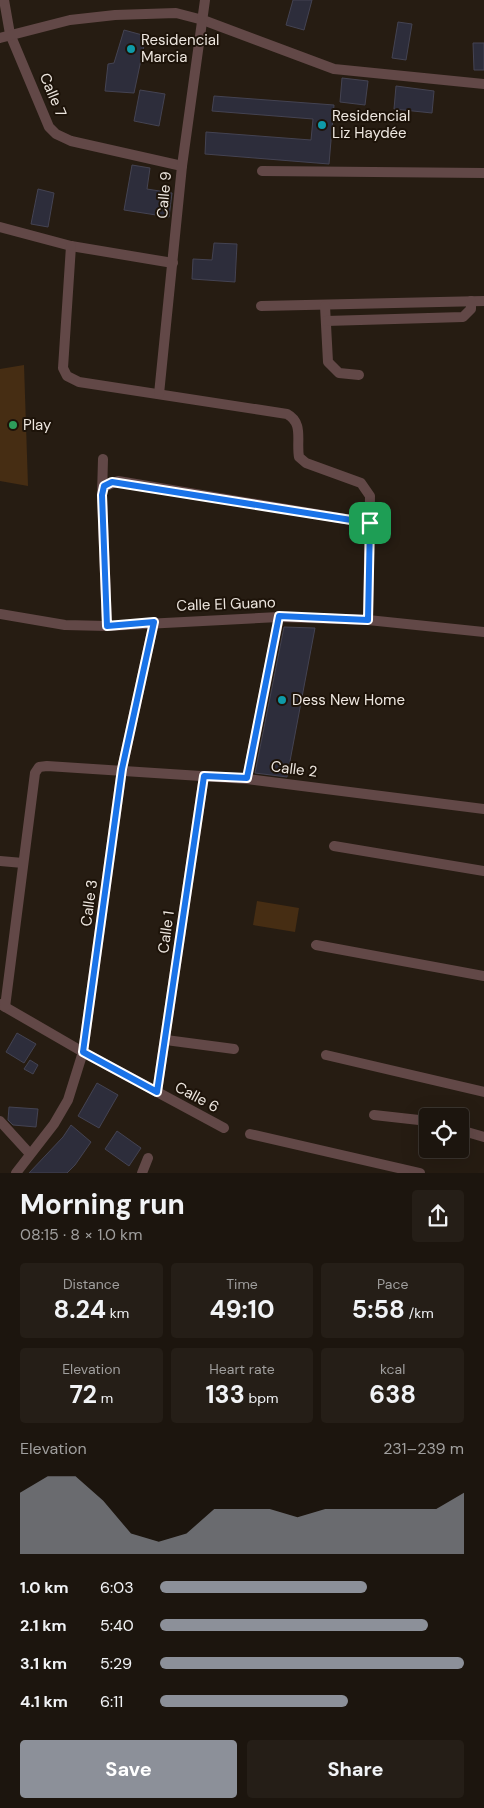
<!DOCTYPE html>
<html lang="en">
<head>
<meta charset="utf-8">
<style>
	body { margin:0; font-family:"DM Sans",sans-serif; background:#251e17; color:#f1f3f6; height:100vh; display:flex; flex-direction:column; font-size:19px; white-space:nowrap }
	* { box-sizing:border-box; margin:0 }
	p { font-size:16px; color:#a09f9e }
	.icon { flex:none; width:28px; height:28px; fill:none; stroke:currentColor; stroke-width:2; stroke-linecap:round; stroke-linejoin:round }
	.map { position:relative; height:1173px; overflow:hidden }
	.drawer { display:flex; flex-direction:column; background:#1c150e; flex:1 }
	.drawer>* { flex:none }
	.buttons { position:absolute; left:419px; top:1108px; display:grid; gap:10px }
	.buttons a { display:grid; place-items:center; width:50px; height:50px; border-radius:5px; background:#1c150e; box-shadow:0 5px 20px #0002,0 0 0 1px #3a342e; font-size:25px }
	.pin { position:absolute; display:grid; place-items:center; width:42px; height:42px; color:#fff; margin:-21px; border-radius:10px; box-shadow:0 2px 8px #0006 }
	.round { display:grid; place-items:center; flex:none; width:52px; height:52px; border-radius:5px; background:#251e17 }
	.summary { display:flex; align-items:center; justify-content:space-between; height:85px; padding:0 20px }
	h1 { font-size:28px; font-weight:700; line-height:38px }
	.stats { display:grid; grid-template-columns:repeat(3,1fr); gap:8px; height:85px; padding:5px 20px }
	.stats div { display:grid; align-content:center; border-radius:5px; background:#251e17; text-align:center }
	.stats b { font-size:25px; font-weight:700 }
	.stats small { font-size:14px; font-weight:400 }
	.stats p { font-size:14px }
	.chart { height:140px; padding:10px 20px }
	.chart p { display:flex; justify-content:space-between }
	.chart svg { width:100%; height:90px; margin-top:5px; fill:#8c9099; opacity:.7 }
	.action { display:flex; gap:10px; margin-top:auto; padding:10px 20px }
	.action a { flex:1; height:58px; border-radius:5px; background:#8c9099; color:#fff; font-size:20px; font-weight:700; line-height:58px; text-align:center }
	.action a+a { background:#251e17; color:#f1f3f6 }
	ul { padding:0 20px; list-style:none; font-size:16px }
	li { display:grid; grid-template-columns:80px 60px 1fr; align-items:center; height:38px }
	li i { height:12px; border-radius:6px; background:#8c9099 }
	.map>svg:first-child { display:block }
	.green { fill:#462d13 }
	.building { fill:#2d2d3b; stroke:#444352 }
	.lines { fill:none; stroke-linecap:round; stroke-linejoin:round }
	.street { stroke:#624847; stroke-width:10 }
	.route-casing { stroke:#fff; stroke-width:10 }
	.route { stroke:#1a73e8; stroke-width:6 }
	.culture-dot { fill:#0f9aa8; stroke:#1d1309; stroke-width:2 }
	.leisure-dot { fill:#2e9e5b; stroke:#1d1309; stroke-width:2 }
	.labels { text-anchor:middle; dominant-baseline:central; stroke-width:4; stroke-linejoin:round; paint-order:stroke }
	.poi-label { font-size:15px; fill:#ede6df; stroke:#1d1309; text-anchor:start }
	.street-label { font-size:15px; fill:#ede6df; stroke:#1d1309 }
</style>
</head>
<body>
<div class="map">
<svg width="484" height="1173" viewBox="0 0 484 1173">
	<rect width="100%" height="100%" fill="#261c12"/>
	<!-- green -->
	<g class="green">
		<polygon points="24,365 28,486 0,481 0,369"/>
		<polygon points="257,901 299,908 295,932 253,925"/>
	</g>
	<!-- building -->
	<g class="building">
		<polygon points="293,0 312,0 304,30 286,25"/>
		<polygon points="398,22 412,24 406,60 392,58"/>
		<polygon points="124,30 146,36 134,93 105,91 108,64 114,63"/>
		<polygon points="473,43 484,43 484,70 474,70"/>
		<polygon points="342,78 368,81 365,105 340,102"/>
		<polygon points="396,86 434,91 432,113 394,109"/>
		<polygon points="140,90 165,94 159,126 134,121"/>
		<polygon points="214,96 334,105 329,164 205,154 206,132 311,140 313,119 212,111"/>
		<polygon points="132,165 150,168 147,189 172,193 169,217 124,210"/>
		<polygon points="38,189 54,193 48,227 31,224"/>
		<polygon points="214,243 237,244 235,282 192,279 193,259 212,260"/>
		<polygon points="284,627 315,628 287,777 255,773"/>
		<polygon points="17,1033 36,1044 24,1063 6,1052"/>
		<polygon points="30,1060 38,1065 33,1074 24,1069"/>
		<polygon points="97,1083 118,1095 99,1128 78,1116"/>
		<polygon points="9,1107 38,1109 36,1127 13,1125 8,1120"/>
		<polygon points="71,1125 91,1142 75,1165 67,1173 29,1173 63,1137"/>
		<polygon points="117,1131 141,1148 129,1166 105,1149"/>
	</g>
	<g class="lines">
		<!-- street -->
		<g class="street">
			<polyline points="4,0 10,34 49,127 56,134 71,141 182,166"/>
			<polyline points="0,38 70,20 115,15 176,13 203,20 334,69 484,84"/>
			<polyline points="262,171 484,173"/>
			<polyline points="0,227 71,246 173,263"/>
			<path d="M71,246l-8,122 4,8 12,6 208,32c17,9 9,27 12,43l7,6 55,20 9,13 -2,124"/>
			<polyline points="261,306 484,301"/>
			<polyline points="325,306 328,362 339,373 359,375"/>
			<polyline points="326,321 463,317 471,309 471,301"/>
			<polyline points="159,394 182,166 205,0"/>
			<polyline points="103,459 102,495 107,626"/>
			<polyline points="104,487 118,481 370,523"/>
			<polyline points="0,614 65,625 107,626 279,617 368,620 484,632"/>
			<polyline points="247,779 279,617"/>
			<polyline points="334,846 484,871"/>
			<polyline points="0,861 23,863"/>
			<polyline points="316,945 484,976"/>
			<polyline points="0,1004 83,1052 224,1128"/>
			<polyline points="5,1007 35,773 39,767 47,766 247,779 484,809"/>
			<polyline points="166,1040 234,1049"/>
			<polyline points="326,1055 484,1092"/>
			<polyline points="157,1092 204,776"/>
			<polyline points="374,1115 428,1121"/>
			<polyline points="0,1121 30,1154"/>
			<polyline points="460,1130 484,1137"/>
			<polyline points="250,1134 420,1173"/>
			<polyline points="16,1173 54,1124 68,1100 83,1052 122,769 154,622"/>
			<polyline points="142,1173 148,1158"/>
		</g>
	</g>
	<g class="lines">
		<!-- route casing -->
		<g class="route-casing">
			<polygon id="route" points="112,482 370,523 368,620 279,616 247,778 204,776 157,1092 83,1052 122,769 154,622 107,626 102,495 104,486"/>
		</g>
		<!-- route -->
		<use href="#route" class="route"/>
	</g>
	<!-- markers -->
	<g class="culture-dot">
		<circle cx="131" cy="49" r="5"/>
		<circle cx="322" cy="125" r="5"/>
		<circle cx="282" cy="700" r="5"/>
	</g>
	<circle class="leisure-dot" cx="13" cy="425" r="5"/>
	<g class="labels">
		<!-- poi labels -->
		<g class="poi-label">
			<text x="141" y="40">Residencial<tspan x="141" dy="17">Marcia</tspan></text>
			<text x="332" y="116">Residencial<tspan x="332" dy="17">Liz Haydée</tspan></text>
			<text x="23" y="425">Play</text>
			<text x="292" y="700">Dess New Home</text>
		</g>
		<!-- street labels -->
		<g class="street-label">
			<text transform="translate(53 95) rotate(67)">Calle 7</text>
			<text transform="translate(164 195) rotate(-85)">Calle 9</text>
			<text transform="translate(226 604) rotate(-2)">Calle El Guano</text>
			<text transform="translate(294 769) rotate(7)">Calle 2</text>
			<text transform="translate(89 903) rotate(-82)">Calle 3</text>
			<text transform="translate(166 932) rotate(-82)">Calle 1</text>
			<text transform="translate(197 1097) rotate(28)">Calle 6</text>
		</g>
	</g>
</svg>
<div class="buttons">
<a><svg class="icon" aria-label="locate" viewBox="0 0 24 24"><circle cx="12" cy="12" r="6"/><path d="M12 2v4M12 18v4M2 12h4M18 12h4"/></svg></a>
</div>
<div class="pin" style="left:370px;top:523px;background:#1e9e55"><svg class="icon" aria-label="arrive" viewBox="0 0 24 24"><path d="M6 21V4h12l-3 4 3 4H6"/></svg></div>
</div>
<section class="drawer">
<div class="summary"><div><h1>Morning run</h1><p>08:15 · 8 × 1.0 km</p></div><a class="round"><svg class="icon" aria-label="share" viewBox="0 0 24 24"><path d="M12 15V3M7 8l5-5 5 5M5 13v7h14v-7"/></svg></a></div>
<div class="stats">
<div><p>Distance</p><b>8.24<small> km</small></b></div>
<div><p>Time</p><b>49:10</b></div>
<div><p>Pace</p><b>5:58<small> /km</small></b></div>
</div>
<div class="stats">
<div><p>Elevation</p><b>72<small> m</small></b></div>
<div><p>Heart rate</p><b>133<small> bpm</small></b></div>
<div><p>kcal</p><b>638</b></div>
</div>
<div class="chart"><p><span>Elevation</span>231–239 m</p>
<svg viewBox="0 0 160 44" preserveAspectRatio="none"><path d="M0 44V14L10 6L20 6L30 18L40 34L50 38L60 34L70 22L80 22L90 22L100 26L110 22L120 22L130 22L140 22L150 22L160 14V44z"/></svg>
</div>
<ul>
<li><b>1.0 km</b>6:03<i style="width:68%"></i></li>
<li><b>2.1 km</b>5:40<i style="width:88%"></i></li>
<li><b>3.1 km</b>5:29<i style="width:100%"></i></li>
<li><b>4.1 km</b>6:11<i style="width:62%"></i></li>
</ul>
<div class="action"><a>Save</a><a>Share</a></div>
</section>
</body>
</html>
